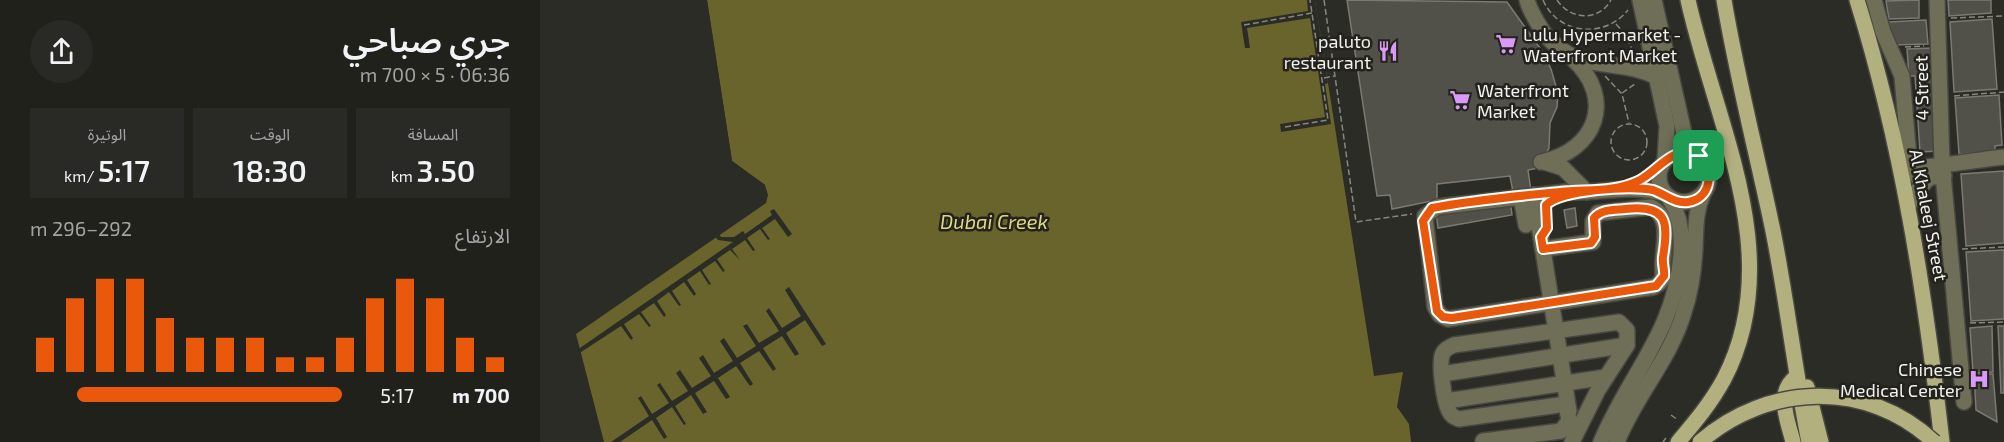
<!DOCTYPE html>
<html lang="ar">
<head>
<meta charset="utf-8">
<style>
	body { margin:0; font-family:"Exo 2","Noto Sans Arabic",sans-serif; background:#292925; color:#f1f3f6; direction:rtl; height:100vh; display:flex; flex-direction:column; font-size:22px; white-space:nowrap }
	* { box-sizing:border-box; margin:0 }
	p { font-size:20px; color:#a2a3a3 }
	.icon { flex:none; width:33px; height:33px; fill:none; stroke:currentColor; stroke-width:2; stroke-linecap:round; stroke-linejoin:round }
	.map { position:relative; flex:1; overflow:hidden; direction:ltr }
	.sheet { display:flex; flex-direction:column; background:#21211c; width:540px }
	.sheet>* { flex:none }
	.pin { position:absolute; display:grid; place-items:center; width:51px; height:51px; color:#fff; margin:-26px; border-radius:12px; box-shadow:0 3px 9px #0006 }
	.round { display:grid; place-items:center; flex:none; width:63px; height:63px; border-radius:32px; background:#292925 }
	.summary { display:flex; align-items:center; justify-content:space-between; height:102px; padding:0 30px }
	h1 { font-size:33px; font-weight:600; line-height:45px }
	.metrics { display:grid; grid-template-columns:repeat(3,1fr); gap:9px; height:102px; padding:6px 30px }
	.metrics div { display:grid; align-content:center; border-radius:0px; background:#292925; text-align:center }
	.metrics b { font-size:30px; font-weight:600 }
	.metrics small { font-size:16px; font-weight:400 }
	.metrics p { font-size:16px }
	.chart { height:168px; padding:12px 30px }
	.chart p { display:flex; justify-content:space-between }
	.chart svg { width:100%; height:108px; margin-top:6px; stroke:#ea580c; stroke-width:6 }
	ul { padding:0 30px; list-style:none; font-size:20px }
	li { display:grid; grid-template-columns:96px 72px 1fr; align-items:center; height:45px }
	li i { height:15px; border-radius:8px; background:#ea580c }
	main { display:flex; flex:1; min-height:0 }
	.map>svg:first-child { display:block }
	.water { fill:#69642c }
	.pier { fill:#2c2c26 }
	.building { fill:#515049; stroke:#7a7a73; stroke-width:1.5 }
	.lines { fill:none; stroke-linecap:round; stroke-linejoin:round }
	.minor-casing { stroke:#484842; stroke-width:18 }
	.major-casing { stroke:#484842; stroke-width:18 }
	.path { stroke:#878782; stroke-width:1.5; stroke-dasharray:6 3; stroke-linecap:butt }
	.minor { stroke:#6f6e57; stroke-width:15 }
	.major { stroke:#b3b080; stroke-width:15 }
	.major-bridge-casing { stroke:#484842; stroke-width:18; stroke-linecap:butt }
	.major-bridge { stroke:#b3b080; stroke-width:15 }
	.route-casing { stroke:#fff; stroke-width:12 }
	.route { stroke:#ea580c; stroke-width:8 }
	.labels { text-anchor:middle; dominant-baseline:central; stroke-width:5; stroke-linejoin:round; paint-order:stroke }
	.poi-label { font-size:18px; fill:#f1f1ed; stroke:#23221c; text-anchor:start }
	.street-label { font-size:18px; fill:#f1f1ed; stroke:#23221c }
	.water-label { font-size:20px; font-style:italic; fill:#dfd883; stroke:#23221c }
</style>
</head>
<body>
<main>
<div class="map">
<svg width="1464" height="442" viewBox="0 0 1464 442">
	<rect width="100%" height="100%" fill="#2c2c26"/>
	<!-- water -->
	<polygon class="water" points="167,0 775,0 834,376 863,372 857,407 869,424 871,442 64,442 36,334 226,203 225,185 192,161"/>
	<!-- pier -->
	<g class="pier">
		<polygon points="164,0 167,0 192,161 225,185 228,195 226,203 223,187 189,162"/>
		<polygon points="767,0 775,0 788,83 785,84 791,124 741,132 740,124 785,117 770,18 707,28 710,48 705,48 701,22 768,11"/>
		<polygon points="234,209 252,234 248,237 235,219 222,228 230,239 228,240 220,229 207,238 215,250 213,251 205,240 192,249 200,260 190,250 177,259 185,271 183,272 175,261 162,270 171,284 169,285 160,271 147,280 156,294 154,296 144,282 132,291 141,305 139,306 129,292 117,301 126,315 124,317 114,303 101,312 111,326 109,327 99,314 84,324 93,338 91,340 81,326 38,354 37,350 193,242 178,240 174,235 178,232 181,237 194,237 203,231 205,234 232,215 230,211"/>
		<polygon points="249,287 286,344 282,346 265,320 246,333 259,354 255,356 242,336 223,348 236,369 233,371 219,351 200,363 213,384 210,386 196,366 178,378 190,397 186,399 174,381 155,393 167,412 163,414 151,395 135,406 146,424 144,425 132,407 116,418 127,437 124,439 112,420 80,442 71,442 109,416 98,398 101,396 112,414 129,403 117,385 120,383 132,401 148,391 136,373 140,370 152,388 171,376 159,358 163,355 174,373 193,361 180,341 184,338 197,358 216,346 203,326 207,324 219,343 239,331 226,311 229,308 242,328 261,316 245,290"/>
	</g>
	<!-- building -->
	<g class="building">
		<polygon points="807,0 967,2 1002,51 1011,69 1018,93 1017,107 1010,123 1009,148 998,168 988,170 991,191 973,192 970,176 897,184 897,200 852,209 850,195 837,196"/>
		<polygon points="1379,0 1379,18 1349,19 1346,1"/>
		<polygon points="1408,0 1451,0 1451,13 1409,16"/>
		<polygon points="1452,19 1457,89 1414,92 1410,22"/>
		<polygon points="1386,20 1388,44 1353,45 1349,22"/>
		<polygon points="1392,48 1398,151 1380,152 1375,76 1369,76 1367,49"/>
		<polygon points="1459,95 1462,145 1455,146 1455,152 1419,154 1415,98"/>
		<polygon points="1464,171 1464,243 1426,246 1421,174"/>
		<polygon points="970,200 972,215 898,228 896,212"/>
		<polygon points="1035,208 1037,226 1027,228 1024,210"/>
		<polygon points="1464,250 1464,319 1431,321 1426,252"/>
		<polygon points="1452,326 1453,372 1433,373 1430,328"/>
		<polygon points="1458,326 1464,326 1464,393 1461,393"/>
		<polygon points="1434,374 1453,374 1457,422 1436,410"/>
	</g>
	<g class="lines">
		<!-- minor casing -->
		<g class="minor-casing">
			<g id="minor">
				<path d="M987,0c3,12 10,22 17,33 34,43 72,23 113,44"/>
				<polyline points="1100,0 1127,126 1125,160"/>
				<polyline points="1114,0 1144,133 1159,156"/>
				<path d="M1334,0l9,32 19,44 7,82 4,8c8,4 76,-8 91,-9"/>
				<polyline points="1397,0 1402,163 1424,402"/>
				<circle cx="1144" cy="177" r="25"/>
				<path d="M1001,162c55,-11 75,-63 32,-103"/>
				<polyline points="1004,162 1023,168 1047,192"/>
				<polyline points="1367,171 1382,178 1404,176"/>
				<polyline points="994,195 1029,411"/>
				<polyline points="981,197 986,225"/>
				<polyline points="1369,205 1375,193 1388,179"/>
				<path d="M1003,249l50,-7v-21l5,-8 53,-6c20,10 13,34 12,52 -2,13 5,21 -10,28l-205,32 -8,-4 -5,-8 -10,-91 12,-9 128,-15c34,2 66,-9 100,2"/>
				<polyline points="902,374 1087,345"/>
				<polyline points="906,401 1066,377"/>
				<path d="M943,441l78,-10 8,-10 -3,-17 -107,15c-5,-2 -8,-3 -10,-8 -5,-10 -11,-49 -6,-58 2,-4 6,-6 11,-8l165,-23 8,8v15l-29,45 -26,52"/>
				<path d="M1061,442c28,-67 73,-109 80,-186 1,-22 0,-39 -12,-58"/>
				<path d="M1077,442c18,-46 53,-82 67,-130 7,-21 10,-42 11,-64 1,-19 0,-36 8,-54"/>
			</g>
		</g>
		<!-- major casing -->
		<g class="major-casing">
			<g id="major">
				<path d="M1184,0c13,78 33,154 49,231 14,70 22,141 36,211"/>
				<path d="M1317,0c45,145 68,292 85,442"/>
				<polyline points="1267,387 1281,442"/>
				<path d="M1138,442c17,-20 33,-39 46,-63 64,-123 -9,-256 -36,-379"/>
				<path d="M1253,442c-5,-21 -18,-49 3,-65"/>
			</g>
		</g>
		<!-- path -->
		<g class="path">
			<polyline points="784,0 816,222 872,214"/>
			<path d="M1003,0c15,35 62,39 85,10"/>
			<path d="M1017,0c13,20 42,22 54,0"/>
			<polyline points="1411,18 1464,16"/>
			<polyline points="1076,24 1085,34 1095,56"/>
			<polyline points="704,25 772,13"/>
			<polyline points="1031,39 1034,29"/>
			<polyline points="1365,47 1384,46"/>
			<polyline points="1065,76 1082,94 1089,123"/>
			<polyline points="784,78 794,76"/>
			<polyline points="1082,93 1095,84"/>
			<polyline points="1414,96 1464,92"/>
			<circle cx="1089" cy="142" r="18"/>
			<polyline points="745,127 788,120 770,0"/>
			<polyline points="1422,249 1464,247"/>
			<polyline points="1430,323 1464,322"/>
			<polyline points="1131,415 1138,420"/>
			<polyline points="1123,442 1126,438"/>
		</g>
		<!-- minor -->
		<use href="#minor" class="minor"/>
		<!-- major -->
		<use href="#major" class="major"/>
		<!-- major-bridge casing -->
		<g class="major-bridge-casing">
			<path id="major-bridge" d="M1160,442c68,-59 167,-63 234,0"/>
		</g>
		<!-- major-bridge -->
		<use href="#major-bridge" class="major-bridge"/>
	</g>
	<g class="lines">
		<!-- route casing -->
		<g class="route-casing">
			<path id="route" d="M1159,156c-25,-13 -39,13 -59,24 -26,13 -53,9 -80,12 -42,4 -86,8 -128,16l-9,13 14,90 6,6 9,1 204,-32 8,-10c1,-6 -2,-12 -1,-19 6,-36 4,-53 -38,-48 -10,1 -24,0 -31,9l1,19 -4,6 -48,6 -2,-12 6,-9 -1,-23c15,-15 86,-20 107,-15 12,4 22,14 35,12 23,-3 27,-32 11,-46"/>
		</g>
		<!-- route -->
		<use href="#route" class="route"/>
	</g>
	<!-- icons -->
	<defs>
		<g id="supermarket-bare" transform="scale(1.62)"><path d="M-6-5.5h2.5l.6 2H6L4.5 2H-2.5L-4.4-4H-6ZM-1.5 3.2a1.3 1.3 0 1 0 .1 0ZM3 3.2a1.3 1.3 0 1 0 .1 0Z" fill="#d99af7" stroke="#23221c" stroke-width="2.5" paint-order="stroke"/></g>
		<g id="restaurant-bare" transform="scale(1.62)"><path d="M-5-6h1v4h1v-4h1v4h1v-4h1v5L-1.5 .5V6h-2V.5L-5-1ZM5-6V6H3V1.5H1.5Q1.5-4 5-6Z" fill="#d99af7" stroke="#23221c" stroke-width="2.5" paint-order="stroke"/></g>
		<g id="hospital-bare" transform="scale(1.62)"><path d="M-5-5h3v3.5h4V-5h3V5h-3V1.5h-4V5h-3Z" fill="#d99af7" stroke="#23221c" stroke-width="2.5" paint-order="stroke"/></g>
	</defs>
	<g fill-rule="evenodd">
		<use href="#supermarket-bare" x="966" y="44"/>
		<use href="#restaurant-bare" x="848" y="51"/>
		<use href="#supermarket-bare" x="920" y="100"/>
		<use href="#hospital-bare" x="1439" y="379"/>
	</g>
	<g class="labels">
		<!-- poi labels -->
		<g class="poi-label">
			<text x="983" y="34">Lulu Hypermarket -<tspan x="983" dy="21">Waterfront Market</tspan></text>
			<text x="831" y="41" text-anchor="end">paluto<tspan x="831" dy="21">restaurant</tspan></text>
			<text x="937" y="90">Waterfront<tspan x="937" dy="21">Market</tspan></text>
			<text x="1422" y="369" text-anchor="end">Chinese<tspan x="1422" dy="21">Medical Center</tspan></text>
		</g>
		<!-- street labels -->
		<g class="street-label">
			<text transform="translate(1381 88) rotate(-91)">4 Street</text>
			<text transform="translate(1389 215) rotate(79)">Al Khaleej Street</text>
		</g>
		<!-- water labels -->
		<g class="water-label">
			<text x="454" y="221">Dubai Creek</text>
		</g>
	</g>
</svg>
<div class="pin" style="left:1159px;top:156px;background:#1e9e55"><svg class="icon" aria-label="arrive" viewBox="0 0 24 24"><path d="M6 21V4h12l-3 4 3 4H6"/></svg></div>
</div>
<section class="sheet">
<div class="summary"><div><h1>جري صباحي</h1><p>06:36 · 5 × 700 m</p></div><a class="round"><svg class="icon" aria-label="share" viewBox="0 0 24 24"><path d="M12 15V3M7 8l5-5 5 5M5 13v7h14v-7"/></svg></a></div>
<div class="metrics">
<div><p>المسافة</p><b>3.50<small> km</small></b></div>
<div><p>الوقت</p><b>18:30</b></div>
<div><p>الوتيرة</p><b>5:17<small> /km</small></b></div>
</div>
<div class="chart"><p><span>الارتفاع</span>292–296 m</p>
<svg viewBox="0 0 160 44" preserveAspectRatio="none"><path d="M5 44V30M15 44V14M25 44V6M35 44V6M45 44V22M55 44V30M65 44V30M75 44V30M85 44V38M95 44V38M105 44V30M115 44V14M125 44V6M135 44V14M145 44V30M155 44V38"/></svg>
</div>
<ul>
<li><b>700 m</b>5:17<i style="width:85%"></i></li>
</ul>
</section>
</main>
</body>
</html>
